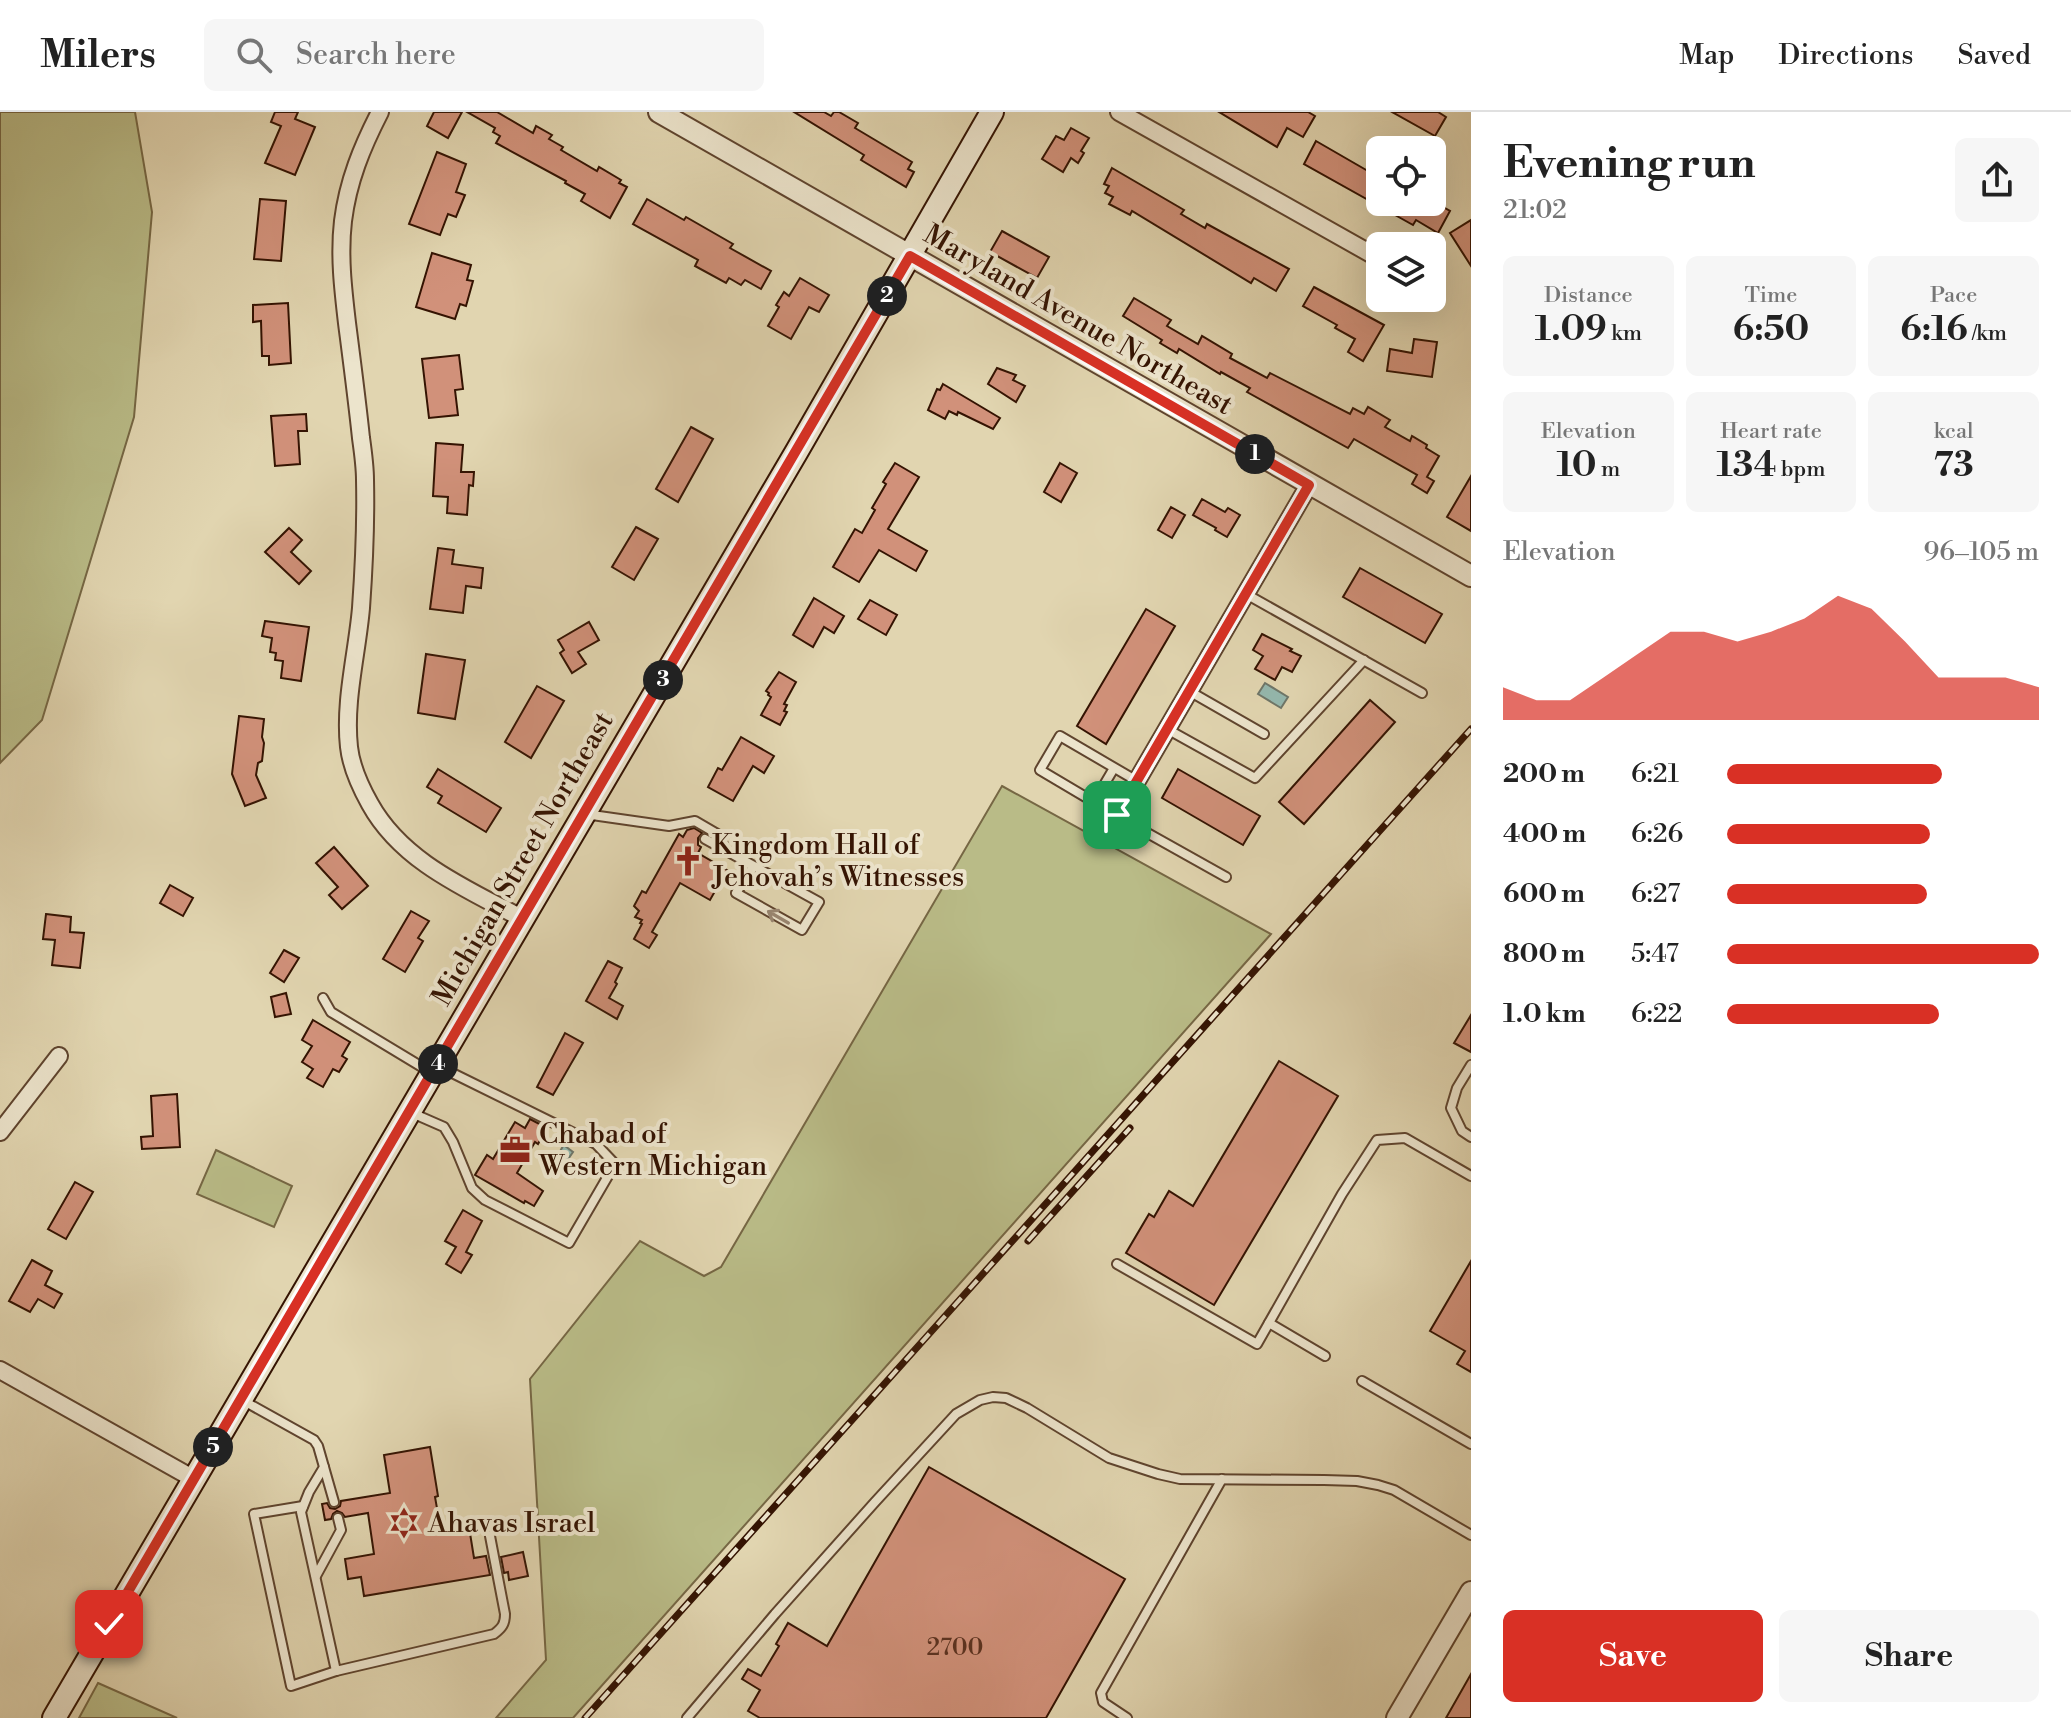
<!DOCTYPE html>
<html lang="en">
<head>
<meta charset="utf-8">
<style>
	body { margin:0; font-family:"Libre Bodoni",serif; background:#f6f6f6; color:#222; height:100vh; display:flex; flex-direction:column; font-size:30px; white-space:nowrap }
	* { box-sizing:border-box; margin:0 }
	p { font-size:26px; color:#767676 }
	.icon { flex:none; width:44px; height:44px; fill:none; stroke:currentColor; stroke-width:2; stroke-linecap:round; stroke-linejoin:round }
	.map { position:relative; flex:1; overflow:hidden }
	.side { display:flex; flex-direction:column; background:#fff; width:600px }
	.side>* { flex:none }
	.tools { position:absolute; left:1366px; top:24px; display:grid; gap:16px }
	.tools a { display:grid; place-items:center; width:80px; height:80px; border-radius:12px; background:#fff; box-shadow:0 8px 32px #0002; font-size:40px }
	.pin { position:absolute; display:grid; place-items:center; width:68px; height:68px; color:#fff; margin:-34px; border-radius:16px; box-shadow:0 4px 12px #0006 }
	.km { position:absolute; width:40px; height:40px; margin:-20px; border-radius:50%; background:#222; color:#fff; font-size:22px; line-height:40px; text-align:center }
	.round { display:grid; place-items:center; flex:none; width:84px; height:84px; border-radius:12px; background:#f6f6f6 }
	.headline { display:flex; align-items:center; justify-content:space-between; height:136px; padding:0 32px }
	h1 { font-size:44px; font-weight:800; line-height:60px }
	.metrics { display:grid; grid-template-columns:repeat(3,1fr); gap:12px; height:136px; padding:8px 32px }
	.metrics div { display:grid; align-content:center; border-radius:12px; background:#f6f6f6; text-align:center }
	.metrics b { font-size:34px; font-weight:800 }
	.metrics small { font-size:22px; font-weight:400 }
	.metrics p { font-size:22px }
	.chart { height:224px; padding:16px 32px }
	.chart p { display:flex; justify-content:space-between }
	.chart svg { width:100%; height:144px; margin-top:8px; fill:#d93025; opacity:.7 }
	.action { display:flex; gap:16px; margin-top:auto; padding:16px 32px }
	.action a { flex:1; height:92px; border-radius:12px; background:#d93025; color:#fff; font-size:32px; font-weight:800; line-height:92px; text-align:center }
	.action a+a { background:#f6f6f6; color:#222 }
	ul { padding:0 32px; list-style:none; font-size:26px }
	li { display:grid; grid-template-columns:128px 96px 1fr; align-items:center; height:60px }
	li i { height:20px; border-radius:10px; background:#d93025 }
	header { display:flex; align-items:center; gap:48px; box-sizing:border-box; height:112px; padding:0 40px; background:#fff; border-bottom:2px solid #e0e0e0 }
	header strong { font-size:38px }
	nav { display:flex; gap:44px; margin-inline-start:auto; font-size:28px }
	.search { width:560px; height:72px; background:#f6f6f6; display:flex; align-items:center; gap:20px; box-sizing:border-box; padding:0 28px; border-radius:12px; color:#767676; font-size:30px }
	main { display:flex; flex:1; min-height:0 }
	.map>svg:first-child { display:block }
	.green { fill:#b9bb87; stroke:#766744; stroke-width:2 }
	.water { fill:#94b8ae; stroke:#6e7669; stroke-width:2 }
	.building { fill:#d1917a; stroke:#341302; stroke-width:2 }
	.lines { fill:none; stroke-linecap:round; stroke-linejoin:round }
	.service-casing { stroke:#5f442e; stroke-width:12 }
	.minor-casing { stroke:#5f442e; stroke-width:20 }
	.tertiary-casing { stroke:#5f442e; stroke-width:24 }
	.secondary-casing { stroke:#341302; stroke-width:26 }
	.service { stroke:#ece4cc; stroke-width:8 }
	.minor { stroke:#ece4cc; stroke-width:16 }
	.tertiary { stroke:#ece4cc; stroke-width:20 }
	.secondary { stroke:#ece4cc; stroke-width:22 }
	.rail-casing { stroke:#341302; stroke-width:7 }
	.rail { stroke:#ece4cc; stroke-width:4; stroke-dasharray:12; stroke-linecap:butt }
	.oneway { stroke:#998671 }
	.route-casing { stroke:#fff; stroke-width:16 }
	.route { stroke:#d93025; stroke-width:10 }
	.labels { text-anchor:middle; dominant-baseline:central; stroke-width:8; stroke-linejoin:round; paint-order:stroke }
	.number-label { font-size:24px; fill:#5b3220 }
	.street-label { font-size:28px; fill:#341302; stroke:#ece4cc }
	.poi-label { font-size:28px; fill:#341302; stroke:#ece4cc; text-anchor:start }
</style>
</head>
<body>
<header>
<strong>Milers</strong>
<div class="search"><svg class="icon" aria-label="search" viewBox="0 0 24 24"><circle cx="10" cy="10" r="6"/><path d="M15 15l6 6"/></svg>Search here</div>
<nav><a>Map</a><a>Directions</a><a>Saved</a></nav>
</header>
<main>
<div class="map">
<svg width="1471" height="1606" viewBox="0 0 1471 1606">
	<rect width="100%" height="100%" fill="#e1d5b0"/>
	<filter id="stains"><feTurbulence type="fractalNoise" baseFrequency=".0025" numOctaves="4"/><feColorMatrix values="0 0 0 0 .2 0 0 0 0 .09 0 0 0 0 .02 0 0 0 .5 -.17"/></filter>
	<radialGradient id="worn" r=".72"><stop offset=".6" stop-color="#630" stop-opacity="0"/><stop offset="1" stop-color="#630" stop-opacity=".3"/></radialGradient>
	<!-- green -->
	<g class="green">
		<polygon points="0,0 135,0 152,100 134,305 42,608 0,651"/>
		<polygon points="1002,674 1271,822 573,1606 496,1606 546,1548 530,1267 640,1129 704,1164 721,1155"/>
		<polygon points="216,1038 292,1074 274,1115 197,1082"/>
		<polygon points="98,1571 177,1606 79,1606"/>
	</g>
	<!-- water -->
	<g class="water">
		<polygon points="1265,571 1288,585 1281,596 1258,582"/>
		<polygon points="563,1034 565,1034 573,1040 560,1059 552,1054"/>
	</g>
	<!-- building -->
	<g class="building">
		<polygon points="275,0 298,0 295,7 315,15 295,63 265,51 281,14 271,10"/>
		<polygon points="434,0 462,0 448,26 427,14"/>
		<polygon points="467,0 497,0 533,21 536,14 552,23 549,27 563,35 561,38 597,59 599,55 621,68 619,71 627,75 610,106 581,89 585,82 565,71 566,69 496,31 500,24 493,20 495,16"/>
		<polygon points="794,0 824,0 831,4 834,0 839,0 858,11 855,16 912,50 908,57 914,60 906,75 861,48 864,43"/>
		<polygon points="1219,0 1308,0 1315,4 1303,25 1287,16 1277,35"/>
		<polygon points="1392,0 1438,0 1446,5 1435,24"/>
		<polygon points="1071,16 1089,26 1081,39 1084,41 1078,51 1071,46 1063,60 1042,47 1056,24 1064,28"/>
		<polygon points="1316,29 1380,66 1380,90 1434,90 1450,99 1438,121 1416,108 1413,113 1304,52"/>
		<polygon points="437,40 466,52 456,80 465,83 456,105 448,102 440,123 409,112"/>
		<polygon points="1112,56 1184,98 1181,102 1205,116 1207,112 1289,157 1276,179 1254,166 1251,171 1132,99 1130,103 1109,92 1113,85 1105,81 1109,74 1104,72"/>
		<polygon points="260,87 286,89 281,149 254,147"/>
		<polygon points="647,87 684,108 686,105 733,132 730,136 771,159 761,177 745,168 741,173 729,166 726,171 695,154 698,148 633,112"/>
		<polygon points="1471,108 1471,154 1450,121"/>
		<polygon points="1002,119 1049,145 1037,166 990,140"/>
		<polygon points="432,141 471,153 467,168 473,169 466,194 460,192 455,207 416,195"/>
		<polygon points="800,166 829,183 819,200 809,195 791,227 768,214 779,195 776,193 784,180 789,184"/>
		<polygon points="1314,175 1384,213 1363,249 1348,240 1355,227 1335,216 1337,213 1303,194"/>
		<polygon points="1134,186 1171,208 1167,214 1198,232 1202,224 1232,242 1230,246 1267,266 1270,261 1350,302 1353,296 1364,302 1368,295 1390,308 1385,315 1410,329 1412,324 1427,333 1426,336 1439,344 1427,365 1434,369 1427,381 1412,372 1417,363 1354,327 1348,336 1247,280 1250,276 1221,260 1220,262 1179,237 1177,241 1160,231 1162,228 1123,204"/>
		<polygon points="288,191 291,251 269,253 269,244 262,244 261,209 253,210 253,193"/>
		<polygon points="1414,227 1437,230 1432,265 1387,259 1390,237 1412,241"/>
		<polygon points="459,243 463,277 455,278 458,303 429,306 422,247"/>
		<polygon points="997,256 1016,263 1013,268 1025,274 1016,290 988,272"/>
		<polygon points="943,272 1000,306 993,317 958,300 957,303 949,299 945,307 928,298 937,277 940,278"/>
		<polygon points="306,302 307,319 298,319 300,352 275,354 271,304"/>
		<polygon points="691,315 713,327 678,390 656,377"/>
		<polygon points="436,331 463,333 461,360 474,360 473,374 469,373 467,403 447,401 448,385 433,384"/>
		<polygon points="895,351 919,365 888,417 927,439 916,459 879,438 859,470 833,455 855,417 862,421 875,398 872,396 886,372 883,370"/>
		<polygon points="1060,351 1077,361 1061,390 1044,380"/>
		<polygon points="1471,364 1471,419 1447,405"/>
		<polygon points="1202,387 1225,400 1228,396 1240,403 1227,425 1215,418 1216,416 1193,403"/>
		<polygon points="1171,395 1185,403 1172,426 1158,418"/>
		<polygon points="636,415 658,427 634,468 612,455"/>
		<polygon points="289,416 302,428 291,440 311,459 299,472 265,440"/>
		<polygon points="438,436 454,438 452,452 483,456 481,476 466,474 463,501 430,497"/>
		<polygon points="1360,456 1442,502 1425,531 1343,485"/>
		<polygon points="814,486 844,504 834,521 824,515 813,535 793,523"/>
		<polygon points="870,488 897,503 886,523 858,507"/>
		<polygon points="1146,497 1175,514 1106,632 1077,614"/>
		<polygon points="265,509 309,515 301,569 281,566 283,549 275,548 276,541 270,540 272,526 262,524"/>
		<polygon points="589,510 599,528 578,540 586,552 572,561 560,541 564,538 558,528"/>
		<polygon points="1262,522 1292,537 1290,539 1301,544 1292,560 1282,555 1275,568 1255,557 1263,544 1253,538"/>
		<polygon points="426,542 465,548 455,607 418,601"/>
		<polygon points="779,560 796,570 784,592 787,593 784,599 787,600 780,613 761,603 771,585 768,583 769,581 766,579"/>
		<polygon points="537,574 564,589 531,646 505,630"/>
		<polygon points="1370,588 1395,610 1304,712 1279,690"/>
		<polygon points="239,604 264,607 262,625 264,631 262,649 258,651 256,663 266,686 245,694 232,662"/>
		<polygon points="741,625 774,644 764,661 753,654 733,689 708,675 718,656 722,658"/>
		<polygon points="438,657 501,696 486,720 438,691 442,684 427,675"/>
		<polygon points="1178,657 1260,704 1243,733 1162,686"/>
		<polygon points="694,716 702,721 698,726 698,733 701,735 698,741 727,758 710,788 680,771 652,820 657,823 649,836 634,827 642,812 640,811 642,808 635,805 639,799 634,794 642,779 646,781 679,722 683,725 687,718"/>
		<polygon points="334,735 368,774 342,797 329,783 338,775 316,751"/>
		<polygon points="170,773 193,786 183,804 160,791"/>
		<polygon points="411,799 429,809 418,826 423,829 405,860 383,847"/>
		<polygon points="46,802 71,805 70,820 84,821 80,856 52,853 55,828 43,827"/>
		<polygon points="284,838 299,846 284,870 270,861"/>
		<polygon points="608,849 622,856 615,870 617,872 609,886 623,894 617,907 586,889"/>
		<polygon points="286,881 291,902 275,905 271,885"/>
		<polygon points="1471,903 1471,940 1454,931"/>
		<polygon points="313,908 350,930 342,944 347,947 339,960 333,957 323,975 307,966 313,957 302,950 312,934 302,928"/>
		<polygon points="565,921 583,931 553,983 537,975"/>
		<polygon points="1279,949 1338,984 1214,1193 1126,1141 1149,1102 1154,1105 1169,1079 1193,1094"/>
		<polygon points="177,982 180,1035 142,1037 141,1025 153,1024 151,984"/>
		<polygon points="530,1007 547,1016 538,1032 535,1030 517,1061 543,1079 534,1094 525,1089 524,1091 475,1063 487,1043 493,1047 515,1010 525,1016"/>
		<polygon points="75,1070 93,1080 66,1127 48,1117"/>
		<polygon points="463,1098 482,1109 466,1140 472,1143 461,1161 446,1152 456,1135 445,1129"/>
		<polygon points="32,1148 52,1159 45,1173 62,1182 54,1196 38,1187 30,1200 9,1189"/>
		<polygon points="1471,1149 1471,1260 1457,1252 1465,1239 1430,1219"/>
		<polygon points="430,1335 438,1384 435,1385 441,1419 469,1415 474,1446 486,1444 490,1463 364,1484 361,1465 348,1467 345,1447 374,1442 368,1401 345,1405 342,1401 337,1399 333,1402 331,1407 325,1408 322,1392 327,1391 330,1396 335,1397 340,1394 341,1389 390,1381 384,1343"/>
		<polygon points="929,1355 1125,1467 1046,1606 760,1606 748,1599 760,1578 742,1567 748,1557 761,1564 779,1534 776,1532 788,1511 827,1534"/>
		<polygon points="523,1440 528,1464 509,1468 508,1460 504,1461 501,1445"/>
		<polygon points="1471,1562 1471,1606 1446,1606"/>
	</g>
	<g class="lines">
		<!-- service casing -->
		<g class="service-casing">
			<g id="service">
				<polyline points="1246,482 1422,581"/>
				<polyline points="1189,579 1264,622"/>
				<polyline points="1167,617 1255,666 1364,548"/>
				<polyline points="1114,656 1094,690 1040,658 1060,624 1137,669"/>
				<polyline points="585,702 669,714 695,709 719,723 725,737"/>
				<polyline points="1117,704 1226,765"/>
				<polyline points="705,727 819,790 802,818 736,781 754,754"/>
				<polyline points="323,886 331,900 432,961"/>
				<polyline points="1471,953 1457,976 1451,996 1462,1019 1471,1025"/>
				<polyline points="412,1001 444,1015 453,1030 472,1076 485,1088 569,1131 615,1052 596,1032 438,954"/>
				<polyline points="1117,1152 1257,1232 1342,1082 1377,1028 1405,1026 1471,1064"/>
				<polyline points="1269,1211 1325,1244"/>
				<polyline points="1362,1269 1471,1332"/>
				<path d="M242,1288l72,40 4,6 6,21 -15,25 -8,20 35,159 158,-37c8,-6 11,-10 11,-20l-15,-78"/>
				<polyline points="324,1355 334,1390"/>
				<polyline points="303,1394 254,1402 291,1574 336,1559"/>
				<polyline points="316,1464 341,1418 338,1406"/>
				<polyline points="687,1606 775,1502 875,1390 956,1302 980,1288 993,1285 1006,1286 1027,1296 1109,1346 1158,1362 1180,1367 1324,1368 1357,1369 1378,1373 1394,1378 1471,1423"/>
				<polyline points="1127,1606 1103,1590 1101,1581 1222,1367"/>
			</g>
		</g>
		<!-- minor casing -->
		<g class="minor-casing">
			<g id="minor">
				<path d="M380,0c-18,35 -32,69 -37,109 -4,34 0,68 4,102 5,39 10,77 14,115 2,14 4,28 4,42 1,43 -1,86 -4,128 -4,46 -17,93 -12,139 2,18 12,41 21,57 32,58 97,85 153,115"/>
				<polyline points="1119,0 1380,147"/>
				<polyline points="1106,722 1309,373"/>
				<polyline points="0,1020 59,944"/>
				<polyline points="0,1258 194,1367"/>
			</g>
		</g>
		<!-- tertiary casing -->
		<g class="tertiary-casing">
			<g id="tertiary">
				<polyline points="659,0 1471,464"/>
				<polyline points="1397,1606 1471,1480"/>
			</g>
		</g>
		<!-- secondary casing -->
		<g class="secondary-casing">
			<polyline id="secondary" points="54,1606 797,339 992,0"/>
		</g>
		<!-- service -->
		<use href="#service" class="service"/>
		<!-- minor -->
		<use href="#minor" class="minor"/>
		<!-- tertiary -->
		<use href="#tertiary" class="tertiary"/>
		<!-- secondary -->
		<use href="#secondary" class="secondary"/>
		<!-- rail casing -->
		<g class="rail-casing">
			<g id="rail">
				<polyline points="1028,1129 1130,1016"/>
				<polyline points="585,1606 1471,617"/>
			</g>
		</g>
		<!-- rail -->
		<use href="#rail" class="rail"/>
	</g>
	<!-- one-way arrows -->
	<defs><path id="oneway-shaft" d="M-6 0H5M1.5-3L5.5 0L1.5 3" fill="none" stroke-width="1.6" stroke-linecap="round" stroke-linejoin="round" transform="scale(2)"/></defs>
	<use class="oneway" href="#oneway-shaft" transform="translate(778 805) rotate(-150)"/>
	<g class="lines">
		<!-- route casing -->
		<g class="route-casing">
			<polyline id="route" points="109,1512 910,144 1309,373 1117,703"/>
		</g>
		<!-- route -->
		<use href="#route" class="route"/>
	</g>
	<!-- icons -->
	<defs>
		<g id="church-bare" transform="scale(2.4)"><path d="M-1.2-6h2.4v3.5h3.3v2.4h-3.3V6h-2.4V-.1h-3.3v-2.4h3.3Z" fill="#8f2418" stroke="#ece4cc" stroke-width="2.5" paint-order="stroke"/></g>
		<g id="office-bare" transform="scale(2.4)"><path d="M-6-3h4V-5.5h4V-3h4V5H-6ZM-1-4.5V-3h2v-1.5ZM-6 0V1H6V0Z" fill="#8f2418" stroke="#ece4cc" stroke-width="2.5" paint-order="stroke"/></g>
		<g id="synagogue-bare" transform="scale(2.4)"><path d="M0-6.5L5.6 3.2H-5.6ZM0 6.5L5.6-3.2H-5.6Z" fill="#8f2418" stroke="#ece4cc" stroke-width="2.5" paint-order="stroke"/></g>
	</defs>
	<g fill-rule="evenodd">
		<use href="#church-bare" x="688" y="749"/>
		<use href="#office-bare" x="515" y="1038"/>
		<use href="#synagogue-bare" x="404" y="1411"/>
	</g>
	<g class="labels">
		<!-- number labels -->
		<g class="number-label">
			<text x="955" y="1536">2700</text>
		</g>
		<!-- street labels -->
		<g class="street-label">
			<text transform="translate(1078 208) rotate(30)">Maryland Avenue Northeast</text>
			<text transform="translate(523 747) rotate(-60)">Michigan Street Northeast</text>
		</g>
		<!-- poi labels -->
		<g class="poi-label">
			<text x="712" y="733">Kingdom Hall of<tspan x="712" dy="32">Jehovah’s Witnesses</tspan></text>
			<text x="539" y="1022">Chabad of<tspan x="539" dy="32">Western Michigan</tspan></text>
			<text x="428" y="1411">Ahavas Israel</text>
		</g>
	</g>
	<rect width="100%" height="100%" filter="url(#stains)"/>
	<rect width="100%" height="100%" fill="url(#worn)"/>
</svg>
<div class="tools">
<a><svg class="icon" aria-label="locate" viewBox="0 0 24 24"><circle cx="12" cy="12" r="6"/><path d="M12 2v4M12 18v4M2 12h4M18 12h4"/></svg></a>
<a><svg class="icon" aria-label="layers" viewBox="0 0 24 24"><path d="M12 4l9 5-9 5-9-5zM3 14l9 5 9-5"/></svg></a>
</div>
<div class="pin" style="left:1117px;top:703px;background:#1e9e55"><svg class="icon" aria-label="arrive" viewBox="0 0 24 24"><path d="M6 21V4h12l-3 4 3 4H6"/></svg></div>
<div class="pin" style="left:109px;top:1512px;background:#d93025"><svg class="icon" aria-label="check" viewBox="0 0 24 24"><path d="M5 12l5 5 9-10"/></svg></div>
<b class="km" style="left:1255px;top:342px">1</b>
<b class="km" style="left:887px;top:184px">2</b>
<b class="km" style="left:663px;top:568px">3</b>
<b class="km" style="left:438px;top:952px">4</b>
<b class="km" style="left:213px;top:1335px">5</b>
</div>
<section class="side">
<div class="headline"><div><h1>Evening run</h1><p>21:02</p></div><a class="round"><svg class="icon" aria-label="share" viewBox="0 0 24 24"><path d="M12 15V3M7 8l5-5 5 5M5 13v7h14v-7"/></svg></a></div>
<div class="metrics">
<div><p>Distance</p><b>1.09<small> km</small></b></div>
<div><p>Time</p><b>6:50</b></div>
<div><p>Pace</p><b>6:16<small> /km</small></b></div>
</div>
<div class="metrics">
<div><p>Elevation</p><b>10<small> m</small></b></div>
<div><p>Heart rate</p><b>134<small> bpm</small></b></div>
<div><p>kcal</p><b>73</b></div>
</div>
<div class="chart"><p><span>Elevation</span>96–105 m</p>
<svg viewBox="0 0 160 44" preserveAspectRatio="none"><path d="M0 44V34L10 38L20 38L30 31L40 24L50 17L60 17L70 20L80 17L90 13L100 6L110 10L120 20L130 31L140 31L150 31L160 34V44z"/></svg>
</div>
<ul>
<li><b>200 m</b>6:21<i style="width:69%"></i></li>
<li><b>400 m</b>6:26<i style="width:65%"></i></li>
<li><b>600 m</b>6:27<i style="width:64%"></i></li>
<li><b>800 m</b>5:47<i style="width:100%"></i></li>
<li><b>1.0 km</b>6:22<i style="width:68%"></i></li>
</ul>
<div class="action"><a>Save</a><a>Share</a></div>
</section>
</main>
</body>
</html>
